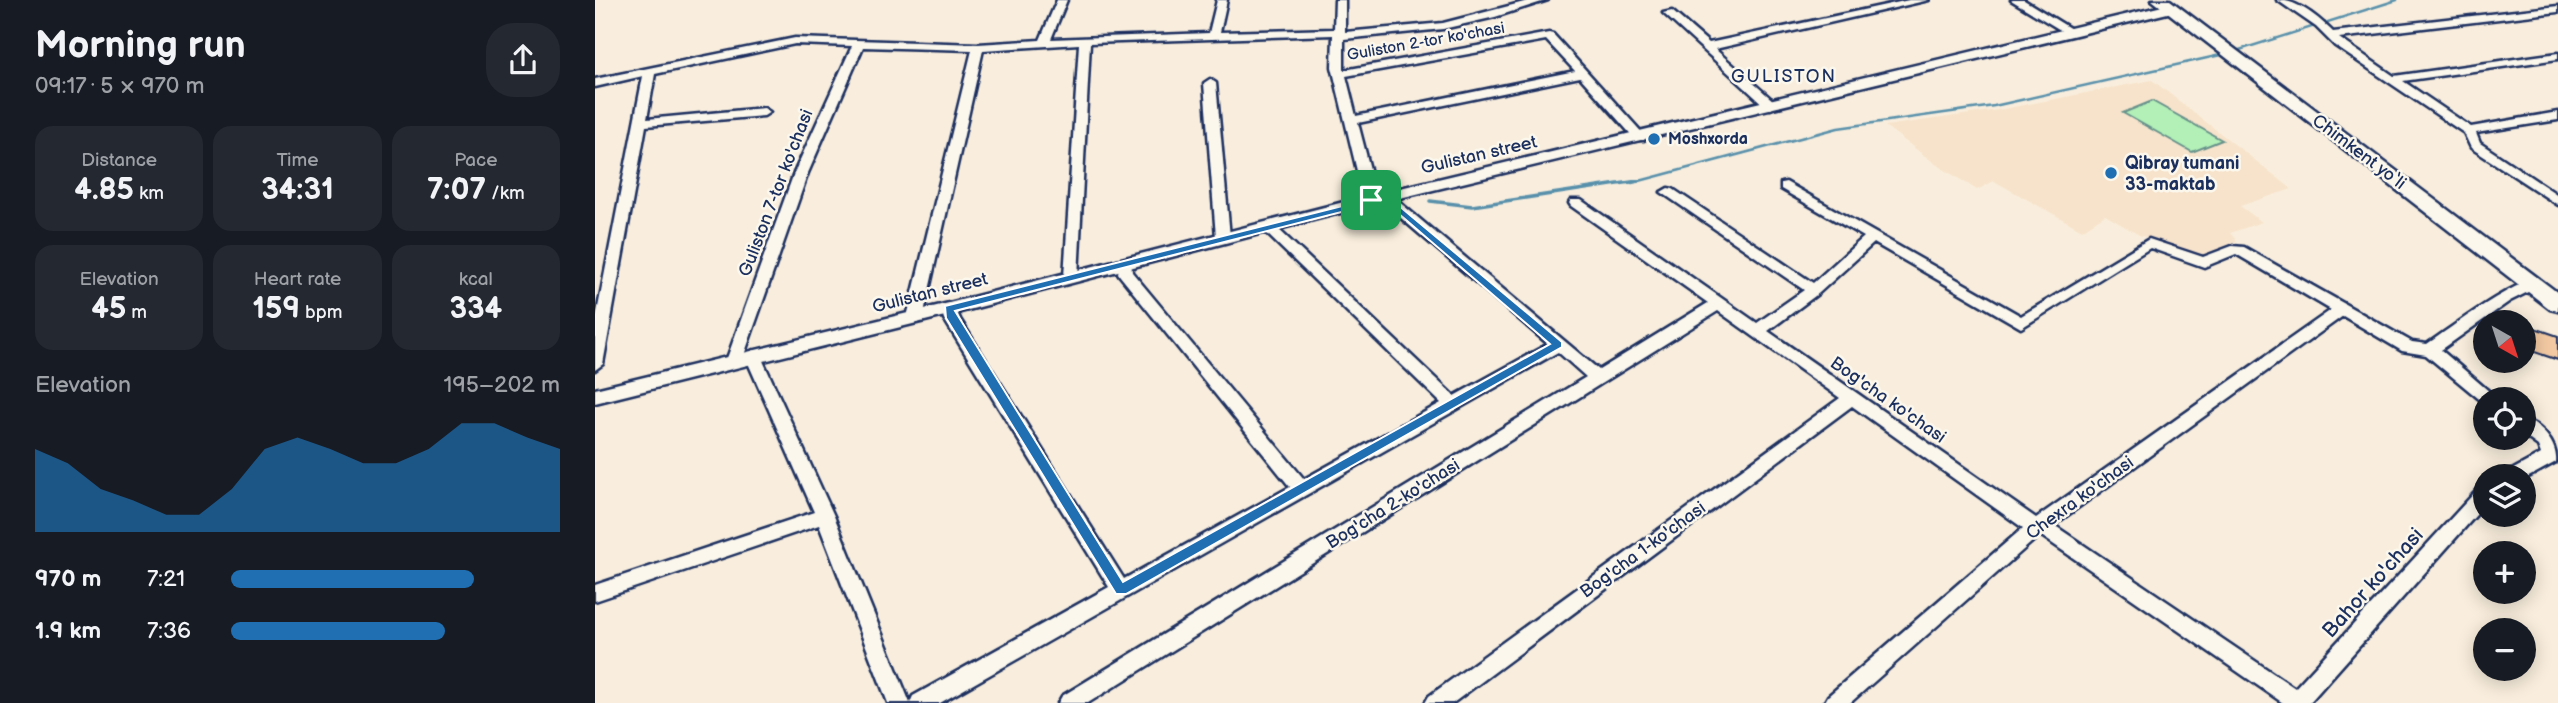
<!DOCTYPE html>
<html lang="en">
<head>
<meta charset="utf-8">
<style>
	body { margin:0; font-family:"Balsamiq Sans",sans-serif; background:#242831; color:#f1f3f6; height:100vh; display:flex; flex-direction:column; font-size:26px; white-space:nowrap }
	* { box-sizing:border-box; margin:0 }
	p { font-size:23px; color:#9ea1a6 }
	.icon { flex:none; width:38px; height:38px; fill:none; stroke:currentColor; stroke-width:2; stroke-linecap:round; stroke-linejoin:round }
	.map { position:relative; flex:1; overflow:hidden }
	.side { display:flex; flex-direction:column; background:#171b24; width:595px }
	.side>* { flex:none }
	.needle { width:46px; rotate:141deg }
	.fabs { position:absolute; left:1878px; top:310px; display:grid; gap:14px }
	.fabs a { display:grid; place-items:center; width:63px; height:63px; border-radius:50%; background:#171b24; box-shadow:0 4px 18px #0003; font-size:35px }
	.pin { position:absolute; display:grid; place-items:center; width:60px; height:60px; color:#fff; margin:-30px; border-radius:14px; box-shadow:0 4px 10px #0006 }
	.round { display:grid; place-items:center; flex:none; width:74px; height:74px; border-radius:28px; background:#242831 }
	.headline { display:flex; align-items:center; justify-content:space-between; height:119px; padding:0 35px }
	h1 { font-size:38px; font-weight:800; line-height:52px }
	.metrics { display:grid; grid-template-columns:repeat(3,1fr); gap:10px; height:119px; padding:7px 35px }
	.metrics div { display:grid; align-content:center; border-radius:18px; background:#242831; text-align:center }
	.metrics b { font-size:30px; font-weight:800 }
	.metrics small { font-size:19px; font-weight:400 }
	.metrics p { font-size:19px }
	.chart { height:196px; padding:14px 35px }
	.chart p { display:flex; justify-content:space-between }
	.chart svg { width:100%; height:126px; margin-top:7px; fill:#1f6fb2; opacity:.7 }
	ul { padding:0 35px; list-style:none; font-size:23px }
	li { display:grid; grid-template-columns:112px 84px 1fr; align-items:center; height:52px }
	li i { height:18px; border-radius:9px; background:#1f6fb2 }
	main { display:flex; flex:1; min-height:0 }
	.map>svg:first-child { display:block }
	.built { fill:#f7e3cb }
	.green { fill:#b2f0b7; stroke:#66908a; stroke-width:2 }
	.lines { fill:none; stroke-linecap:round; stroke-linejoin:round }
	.stream-far1 { stroke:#5990ab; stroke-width:2.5 }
	.stream { stroke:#5990ab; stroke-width:3.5 }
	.building { fill:#f2c9a2; stroke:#1b2f5e; stroke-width:2 }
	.minor-casing { stroke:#1b2f5e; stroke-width:5 }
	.major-casing { stroke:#1b2f5e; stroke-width:5 }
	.highway-casing { stroke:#1b2f5e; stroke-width:5 }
	.minor { fill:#fbf7ec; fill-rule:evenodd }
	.major { fill:#fbf7ec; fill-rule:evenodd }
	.highway { fill:#fbf7ec; fill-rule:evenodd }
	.route { fill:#1f6fb2; stroke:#fff; stroke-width:2; fill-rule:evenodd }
	.poi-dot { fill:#1f6fb2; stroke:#fbf7ec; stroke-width:2.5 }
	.labels { text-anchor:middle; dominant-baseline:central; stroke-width:5; stroke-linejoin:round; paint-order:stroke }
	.far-street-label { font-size:16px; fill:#1b2f5e; stroke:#fbf7ec }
	.far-poi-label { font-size:16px; font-weight:bold; fill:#1b2f5e; stroke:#fbf7ec; text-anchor:start }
	.far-quarter-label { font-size:18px; letter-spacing:2px; fill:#1b2f5e; stroke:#fbf7ec }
	.street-label { font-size:18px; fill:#1b2f5e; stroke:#fbf7ec }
	.poi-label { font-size:18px; font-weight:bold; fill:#1b2f5e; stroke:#fbf7ec; text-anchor:start }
	.near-street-label { font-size:21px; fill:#1b2f5e; stroke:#fbf7ec }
</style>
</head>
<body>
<main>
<section class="side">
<div class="headline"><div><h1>Morning run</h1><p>09:17 · 5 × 970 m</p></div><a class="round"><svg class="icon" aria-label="share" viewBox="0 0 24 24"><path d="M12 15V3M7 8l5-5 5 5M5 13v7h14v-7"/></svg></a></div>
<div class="metrics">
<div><p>Distance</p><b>4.85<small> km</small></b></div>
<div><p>Time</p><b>34:31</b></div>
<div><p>Pace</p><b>7:07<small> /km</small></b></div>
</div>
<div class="metrics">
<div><p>Elevation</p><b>45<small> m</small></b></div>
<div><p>Heart rate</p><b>159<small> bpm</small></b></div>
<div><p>kcal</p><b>334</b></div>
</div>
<div class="chart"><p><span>Elevation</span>195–202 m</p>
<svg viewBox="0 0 160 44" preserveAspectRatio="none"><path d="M0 44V15L10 20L20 29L30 33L40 38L50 38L60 29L70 15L80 11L90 15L100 20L110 20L120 15L130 6L140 6L150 11L160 15V44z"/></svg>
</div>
<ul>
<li><b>970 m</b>7:21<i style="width:74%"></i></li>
<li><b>1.9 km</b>7:36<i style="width:65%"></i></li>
</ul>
</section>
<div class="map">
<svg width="1963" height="703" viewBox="0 0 1963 703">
	<rect width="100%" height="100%" fill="#f9eedd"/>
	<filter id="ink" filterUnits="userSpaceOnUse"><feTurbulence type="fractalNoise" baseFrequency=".0143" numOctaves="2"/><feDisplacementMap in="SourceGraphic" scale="14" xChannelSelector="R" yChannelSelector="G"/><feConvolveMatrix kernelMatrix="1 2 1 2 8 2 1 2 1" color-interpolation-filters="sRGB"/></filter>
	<g filter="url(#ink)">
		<!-- built -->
		<polygon class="built" points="1557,80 1697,189 1645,206 1667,222 1635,233 1642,241 1608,256 1544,235 1510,215 1487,230 1399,181 1382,190 1342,165 1290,126 1403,110"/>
		<!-- green -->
		<polygon class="green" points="1557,101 1627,140 1597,152 1528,113"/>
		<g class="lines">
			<!-- stream-far1 -->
			<g class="stream-far1">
				<polyline points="1638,52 1802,0"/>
				<polyline points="1037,183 1243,128 1399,106 1630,54"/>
			</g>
			<!-- stream -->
			<polyline class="stream" points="835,201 877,206 1043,181"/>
		</g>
		<!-- building -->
		<polygon class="building" points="1928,324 1963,336 1963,360 1928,348"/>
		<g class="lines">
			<!-- minor casing -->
			<g class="minor-casing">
				<g id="minor">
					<path d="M462,0h10l-16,39 158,-6 8,-33h10l-7,32 114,-3 1,-29h10v32l98,-9 89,-23h16l-53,17 -52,12 -99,10v31l205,-37 4,1 93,103 -2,3h-8l-56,-63 -222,46 20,77 -7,4 -7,-4 -32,-133 1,-32 -243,8 -12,234 -7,5 -7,-5 15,-233 -96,6 -60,267 -8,5 -8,-5 65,-267 -109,-3 -55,126 -66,188 -8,6 -8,-6 68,-188 58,-127 -57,-2 -140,30 -8,45 117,-11 6,4 -6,4 -118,10 -43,238 -8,6v-47l48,-247 -48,11v-8l200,-41 183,6 62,-4zM951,40l29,31 -219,45 -10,-40z"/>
					<polygon points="1314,0 1334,0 1120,49 1180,102 1182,105 1176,109 1172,108 1068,13 1077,11 1114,43"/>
					<polygon points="1416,0 1429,0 1481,32 1472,34"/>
					<path d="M1682,0c21,0 42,18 56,32l225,-26v6l-219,26 55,38 164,-23v6l-155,22 68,46 87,-15v8l-82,13 4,10 78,52v10l-87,-57 -7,-15 -129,-87 -19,-19z"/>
					<polygon points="615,79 621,83 635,237 628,241 621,237 609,83"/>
					<path d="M1191,182l235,134 128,-77 54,18 29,-11 12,1 168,95 15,2c20,-13 91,-68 111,-63l2,3 -2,3 -28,14 -69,49 57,49h-13l-1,4 -58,-48 -24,-4 -59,-35 -289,209 241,163 184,-200 6,-2v19l-176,198h-26l-243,-168 -190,168h-26l4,-7 195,-168 -171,-122 -399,297h-28l4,-7 411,-298 -122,-87 -630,392h-30l4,-7 524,-319 -28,-25 -618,351h-52l-69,-178 -224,76v-16l219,-73 -69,-156 8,-6 6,2 75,164 76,187 3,-7 196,-109 -165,-268 -3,-10 3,-4h10l6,14 164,260 166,-92 -170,-211 -2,-3 3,-13h10l1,12 172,207 137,-76 -177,-172 -2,-3 2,-3h10l180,171 94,-52 -167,-143v-6h10l208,175 109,-67 -137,-97 -2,-3 2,-3h10l176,123 47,-33 -143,-98 7,-4 5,1 140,94 51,-46 -83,-48v-6zM1279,243l147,85 129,-80 54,19 32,-13 95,56 -295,208 -268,-187 51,-38z"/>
					<path d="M1928,419c17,5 35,24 33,43l-33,18v-4h-16l3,-5 31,-17 -3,-8 -15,-11z"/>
				</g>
			</g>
			<!-- major casing -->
			<g class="major-casing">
				<polygon id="major" points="1576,4 1581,5 1581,11 780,204 354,315 0,403 0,389 354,303 776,195"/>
			</g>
			<!-- highway casing -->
			<g class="highway-casing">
				<polygon id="highway" points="1557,0 1575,0 1963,293 1963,311 1955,309"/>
			</g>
			<!-- minor -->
			<use href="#minor" class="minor"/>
			<!-- major -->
			<use href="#major" class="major"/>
			<!-- highway -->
			<use href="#highway" class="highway"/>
		</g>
	</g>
	<!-- route -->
	<path class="route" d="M791,195l176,147v5l-436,247h-10l-170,-276 -1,-12zM789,201l166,143 -427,238 -168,-271z"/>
	<!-- markers -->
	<g class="poi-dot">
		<circle cx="1059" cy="139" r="7"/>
		<circle cx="1516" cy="173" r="7"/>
	</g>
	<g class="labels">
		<!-- far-street labels -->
		<g class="far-street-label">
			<text transform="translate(831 42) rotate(-10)">Guliston 2-tor ko'chasi</text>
		</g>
		<!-- far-poi labels -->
		<g class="far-poi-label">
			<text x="1073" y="139">Moshxorda</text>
		</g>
		<!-- far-quarter labels -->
		<g class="far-quarter-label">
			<text x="1189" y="76">GULISTON</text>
		</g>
		<!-- street labels -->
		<g class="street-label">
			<text transform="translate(1764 152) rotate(37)">Chimkent yo‘li</text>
			<text transform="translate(884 155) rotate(-13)">Gulistan street</text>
			<text transform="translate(181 193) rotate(-69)">Guliston 7-tor ko'chasi</text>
			<text transform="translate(335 293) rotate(-14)">Gulistan street</text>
			<text transform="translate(1293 400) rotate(35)">Bog'cha ko'chasi</text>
			<text transform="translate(1485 498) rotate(-36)">Chexra ko'chasi</text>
			<text transform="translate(798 504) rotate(-32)">Bog'cha 2-ko'chasi</text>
			<text transform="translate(1048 550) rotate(-36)">Bog'cha 1-ko'chasi</text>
		</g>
		<!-- poi labels -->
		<g class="poi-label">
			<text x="1530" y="163">Qibray tumani<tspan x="1530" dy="21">33-maktab</tspan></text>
		</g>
		<!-- near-street labels -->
		<g class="near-street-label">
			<text transform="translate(1778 583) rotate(-48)">Bahor ko'chasi</text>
		</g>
	</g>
</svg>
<div class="fabs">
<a><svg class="needle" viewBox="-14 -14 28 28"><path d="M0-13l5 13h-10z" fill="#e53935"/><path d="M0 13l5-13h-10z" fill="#9ea1a6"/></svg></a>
<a><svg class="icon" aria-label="locate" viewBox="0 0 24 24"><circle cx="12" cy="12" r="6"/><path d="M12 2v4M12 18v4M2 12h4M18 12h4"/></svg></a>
<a><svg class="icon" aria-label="layers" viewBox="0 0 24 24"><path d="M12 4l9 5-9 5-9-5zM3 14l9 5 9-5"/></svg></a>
<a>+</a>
<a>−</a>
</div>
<div class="pin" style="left:776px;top:200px;background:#1e9e55"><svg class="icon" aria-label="arrive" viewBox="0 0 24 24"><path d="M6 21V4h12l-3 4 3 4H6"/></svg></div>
</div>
</main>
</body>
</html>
